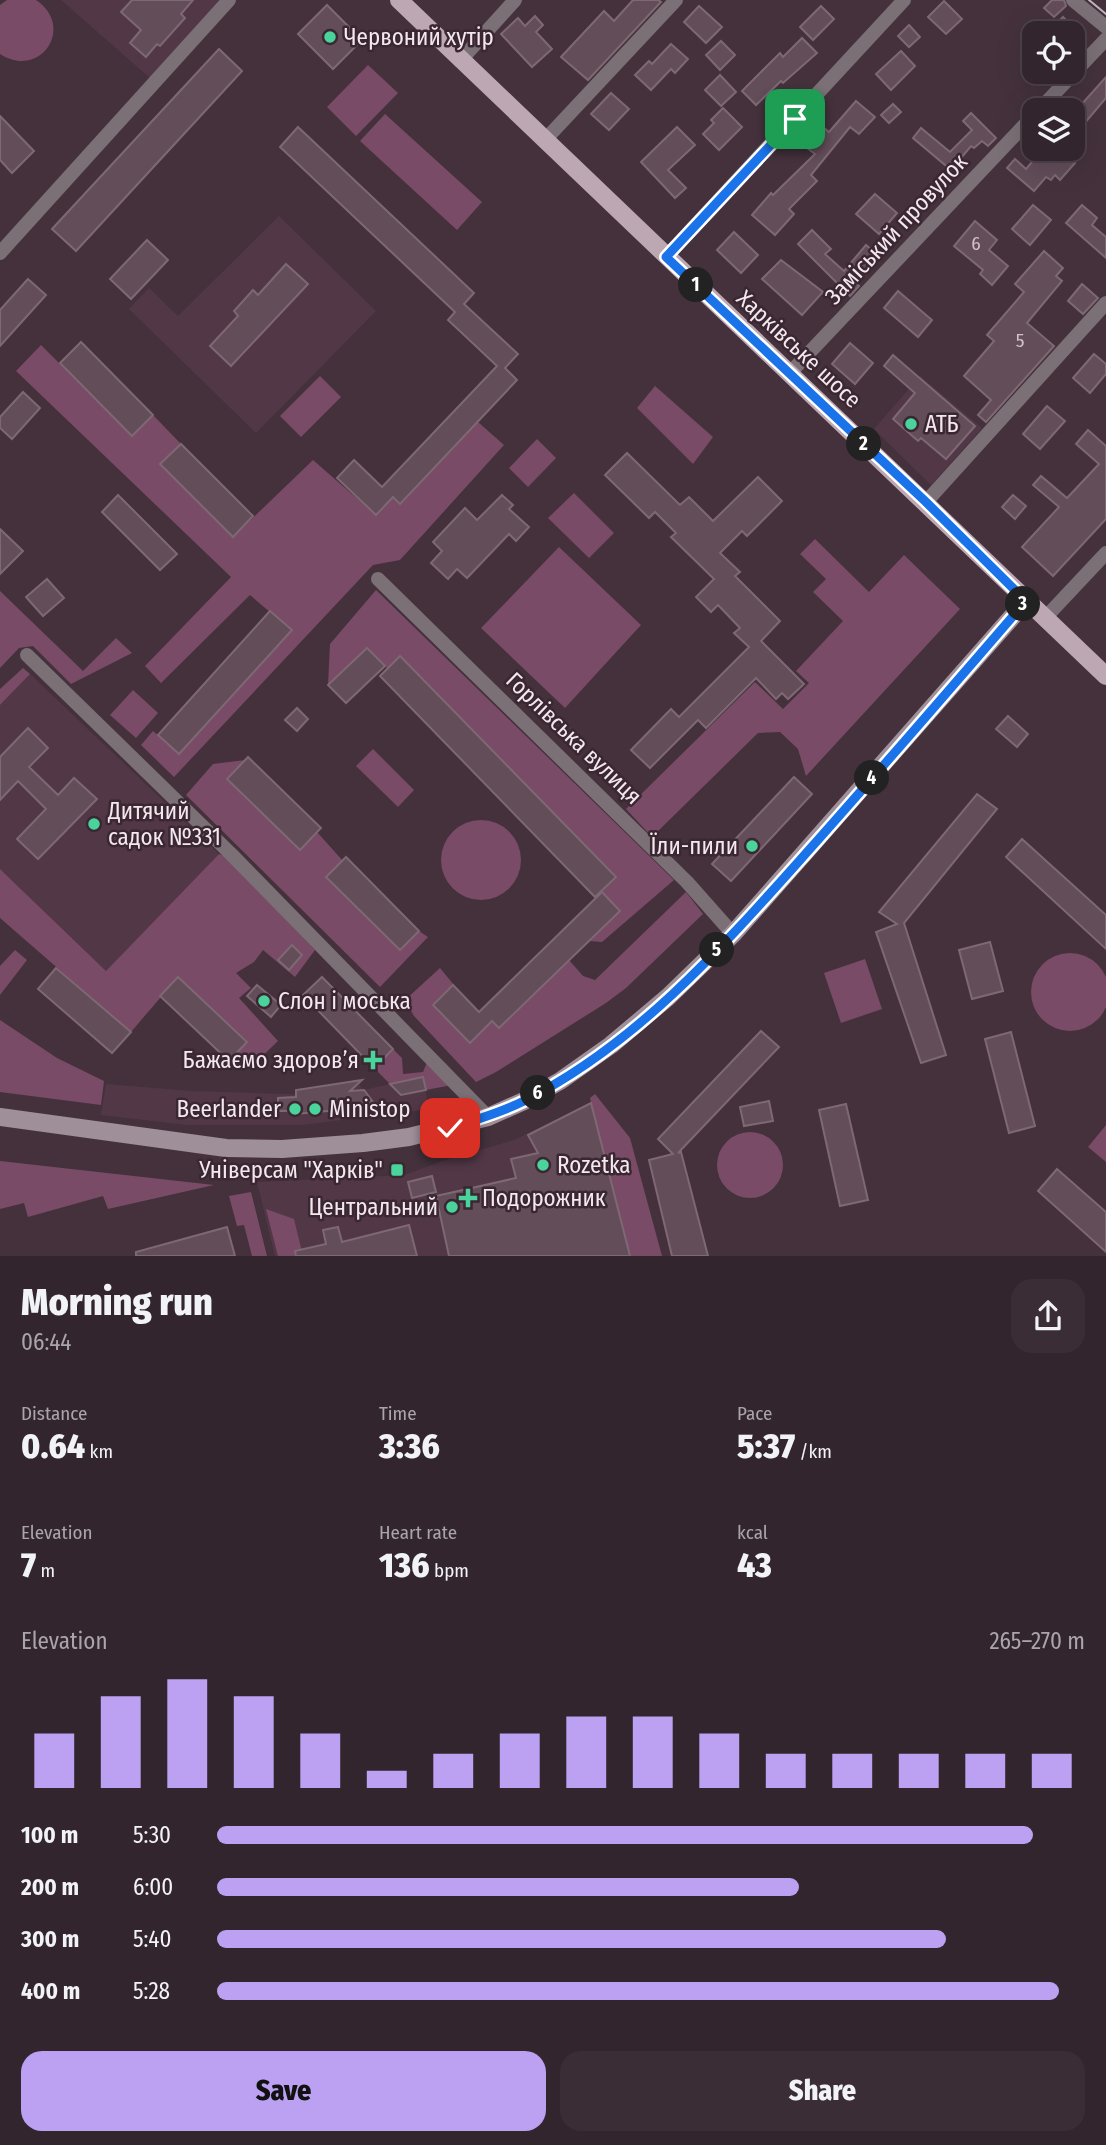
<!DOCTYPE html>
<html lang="en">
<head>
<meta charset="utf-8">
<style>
	body { margin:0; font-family:"Fira Sans Condensed",sans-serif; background:#3b2d35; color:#f1f3f6; height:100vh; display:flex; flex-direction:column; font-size:26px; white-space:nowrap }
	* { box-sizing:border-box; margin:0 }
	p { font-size:23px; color:#a9a5aa }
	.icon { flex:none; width:38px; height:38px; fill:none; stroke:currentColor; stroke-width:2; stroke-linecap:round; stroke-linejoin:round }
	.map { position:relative; height:1256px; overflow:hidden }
	.panel { display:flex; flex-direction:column; background:#33252d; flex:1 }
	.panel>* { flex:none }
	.fabs { position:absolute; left:1022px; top:21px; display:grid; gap:14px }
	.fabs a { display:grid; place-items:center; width:63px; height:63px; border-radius:14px; background:#33252d; box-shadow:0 7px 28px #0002,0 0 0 2px #4e4249; font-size:35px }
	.pin { position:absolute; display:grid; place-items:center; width:60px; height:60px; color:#fff; margin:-30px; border-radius:14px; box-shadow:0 4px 10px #0006 }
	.km { position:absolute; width:35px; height:35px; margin:-18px; border-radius:50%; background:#222; color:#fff; font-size:19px; line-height:35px; text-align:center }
	.round { display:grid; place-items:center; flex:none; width:74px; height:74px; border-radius:21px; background:#3b2d35 }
	.headline { display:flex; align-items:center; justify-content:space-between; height:119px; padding:0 21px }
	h1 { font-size:38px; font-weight:800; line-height:52px }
	.metrics { display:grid; grid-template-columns:repeat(3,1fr); gap:10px; height:119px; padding:7px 21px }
	.metrics div { display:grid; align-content:center }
	.metrics b { font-size:35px; font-weight:800 }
	.metrics small { font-size:19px; font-weight:400 }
	.metrics p { font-size:19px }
	.chart { height:196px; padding:14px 21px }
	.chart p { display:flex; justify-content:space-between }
	.chart svg { width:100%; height:126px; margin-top:7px; stroke:#bca0f2; stroke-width:6 }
	.button { display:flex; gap:14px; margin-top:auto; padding:14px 21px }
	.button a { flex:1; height:80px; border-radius:21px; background:#bca0f2; color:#111; font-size:28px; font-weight:800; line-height:80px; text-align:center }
	.button a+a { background:#3b2d35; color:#f1f3f6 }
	ul { padding:0 21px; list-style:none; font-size:23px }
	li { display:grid; grid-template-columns:112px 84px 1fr; align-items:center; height:52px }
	li i { height:18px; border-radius:9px; background:#bca0f2 }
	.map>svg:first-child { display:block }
	.built { fill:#523847 }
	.green { fill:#794b67 }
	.building { fill:#624d59; stroke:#7d6874; stroke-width:2 }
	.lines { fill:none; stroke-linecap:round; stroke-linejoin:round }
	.street { stroke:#7a7076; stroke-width:14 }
	.secondary { stroke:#9f8f98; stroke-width:18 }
	.primary { stroke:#bca7b3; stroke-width:18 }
	.tram { stroke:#c2b4bc; stroke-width:2 }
	.route-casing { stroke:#fff; stroke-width:14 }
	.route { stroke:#1a73e8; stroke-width:9 }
	.poi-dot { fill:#4ad49c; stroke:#3a2732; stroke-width:2.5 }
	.labels { text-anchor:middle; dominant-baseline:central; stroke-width:5; stroke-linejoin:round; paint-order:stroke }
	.number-label { font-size:19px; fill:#d0c1ca }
	.poi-label { font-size:23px; fill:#f4e8ef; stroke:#3a2732; text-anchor:start }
	.street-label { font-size:23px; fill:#f4e8ef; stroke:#3a2732 }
</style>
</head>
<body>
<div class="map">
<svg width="1106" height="1256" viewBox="0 0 1106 1256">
	<rect width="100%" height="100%" fill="#44313c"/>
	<!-- built -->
	<g class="built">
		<polygon points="61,0 220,0 150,78"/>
		<polygon points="279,216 376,311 256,433 129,309 149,288 178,316"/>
		<polygon points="920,376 982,428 931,485 874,429"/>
		<polygon points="30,674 219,854 106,971 0,869 0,705"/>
		<polygon points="423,1077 429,1109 302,1125 187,1125 101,1115 106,1084 191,1091 316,1095 355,1079 363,1090"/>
		<polygon points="591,1103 630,1256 275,1256 257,1182 405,1175 442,1161 514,1140"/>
	</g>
	<!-- green -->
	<g class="green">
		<path d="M7,0h29c40,27 4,80 -36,54v-49z"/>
		<polygon points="368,65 398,93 356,136 327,107"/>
		<polygon points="385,114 482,202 457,230 360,141"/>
		<polygon points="41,345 132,436 153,415 181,444 161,465 233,537 313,460 376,515 393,497 401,504 478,422 504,445 400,560 373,565 174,777 141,745 153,731 179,753 291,630 250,595 161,683 145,666 231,577 16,371"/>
		<polygon points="320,376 341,397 301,437 280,416"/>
		<polygon points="655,386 713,437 693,464 637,408"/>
		<polygon points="537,439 556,458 528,487 509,468"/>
		<polygon points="574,493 614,533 589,558 548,518"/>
		<polygon points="815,539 869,592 904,555 960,609 806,776 798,749 780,732 758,733 652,837 626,809 755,682 783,709 809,683 796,671 843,621 813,592 826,579 800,554"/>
		<polygon points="559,547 641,625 565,708 481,628"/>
		<polygon points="376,590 674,880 602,942 589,941 620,911 601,891 615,877 401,657 388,669 367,648 328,685 330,644"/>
		<polygon points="0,591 83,671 116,638 132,653 71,684 33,646 19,648 0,668"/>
		<polygon points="23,668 30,674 0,705 0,689"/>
		<polygon points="133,690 158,713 136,738 110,715"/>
		<polygon points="373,749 414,790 398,807 356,766"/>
		<polygon points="245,760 300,849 317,832 343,861 327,877 399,949 419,931 428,937 380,987 186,795 213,764"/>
		<circle cx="481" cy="860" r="40"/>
		<polygon points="219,854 225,856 315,950 295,977 263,950 254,962 236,973 251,988 239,998 278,1041 250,1068 229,1061 247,1041 178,977 131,1032 0,918 0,869 106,971"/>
		<polygon points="686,892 703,914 626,988 606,1003 496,1072 476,1082 414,1016 405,1000 440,968 454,985 433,1005 492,1021 569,960 583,976 595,980"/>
		<polygon points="15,950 27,960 0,995 0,966"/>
		<circle cx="1070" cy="992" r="39"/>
		<polygon points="865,959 882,1009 841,1023 824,973"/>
		<polygon points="0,1020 57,1058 104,1081 101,1105 0,1092"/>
		<polygon points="393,1049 402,1058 403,1074 423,1072 427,1062 452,1085 426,1090 423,1077 390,1084 374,1068"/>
		<polygon points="595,1094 630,1138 662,1256 630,1256 590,1098"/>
		<polygon points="1106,1125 1106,1162 1088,1147"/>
		<circle cx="750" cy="1165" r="33"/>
		<polygon points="0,1161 214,1185 108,1209 103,1196 28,1217 24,1203 0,1209"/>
		<polygon points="251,1192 267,1256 252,1256 244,1225 237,1226 229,1196"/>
		<polygon points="266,1209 294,1219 303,1256 278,1256"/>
	</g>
	<!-- building -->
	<g class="building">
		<polygon points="132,0 193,0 181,14 185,18 160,46 157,44 146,57 130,43 141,30 121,12"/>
		<polygon points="633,0 658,0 661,2 588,80 561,57 604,11 614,21"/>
		<polygon points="1052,0 1064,0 1066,6 1054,17 1044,8"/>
		<polygon points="944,1 962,19 946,34 928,17"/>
		<polygon points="327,5 362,40 333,69 298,34"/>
		<polygon points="699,6 722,27 706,43 684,22"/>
		<polygon points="821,6 834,19 813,40 800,27"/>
		<polygon points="535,16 543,25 536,32 552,49 532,67 501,34 518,18 525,26"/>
		<polygon points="1063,17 1079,33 1047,33"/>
		<polygon points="909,25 920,37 909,47 898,36"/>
		<polygon points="802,38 817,53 783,83 781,81 756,105 742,91 780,53 783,57"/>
		<polygon points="721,41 735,55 720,70 706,55"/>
		<polygon points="671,44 688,59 675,73 671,69 651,90 635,75 649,61 652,64"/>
		<polygon points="219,49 242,71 76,251 52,229"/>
		<polygon points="901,51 915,66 891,90 876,74"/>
		<polygon points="720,75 736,92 721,106 705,90"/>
		<polygon points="1106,77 1106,98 1073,137 1073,98 1081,105"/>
		<polygon points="611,93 629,109 609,130 591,114"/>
		<polygon points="856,101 875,117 859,134 850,127 811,175 817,181 789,209 794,214 775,235 752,215 771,193 773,195 815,154 802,144 819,124 829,132"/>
		<polygon points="893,104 901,112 889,123 881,115"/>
		<polygon points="723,108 742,127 719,150 703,134 714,123 711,120"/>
		<polygon points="971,113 996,138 988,146 982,141 974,148 971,146 951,170 913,138 921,128 950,152 972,130 963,121"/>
		<polygon points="0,116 34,151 12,173 0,160"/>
		<polygon points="298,127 474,293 464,304 518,354 505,368 517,380 400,504 393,497 376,515 337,478 354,460 382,487 497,366 448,320 455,312 280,147"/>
		<polygon points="677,127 695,145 668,170 686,188 675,198 641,162"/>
		<polygon points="1043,149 1058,149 1075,163 1060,180 1055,175 1051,180 1046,177 1034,191 1007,168 1015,159 1026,169"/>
		<polygon points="875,194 897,213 879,234 856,214"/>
		<polygon points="1033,205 1051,220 1030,245 1012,229"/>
		<polygon points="1082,205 1097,218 1092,225 1106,237 1106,258 1066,223"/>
		<polygon points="975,221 997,240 989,250 1008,266 992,285 980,274 983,270 954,246"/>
		<polygon points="812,230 831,249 825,254 844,271 866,245 878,255 855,282 859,286 850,296 798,244"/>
		<polygon points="734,232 758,255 741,273 717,250"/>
		<polygon points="147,240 168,260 131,299 110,279"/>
		<polygon points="1044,251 1063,268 1056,276 1062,281 1027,323 1054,346 986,422 978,415 991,400 964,376 994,341 987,335 1024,292 1015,284"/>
		<polygon points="781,260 823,292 802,315 762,279"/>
		<polygon points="286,264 308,284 231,366 210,346 238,316 234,311 253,290 258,295"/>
		<polygon points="28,279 46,295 0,346 0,310"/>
		<polygon points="1082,284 1098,298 1083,314 1068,301"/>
		<polygon points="898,291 932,320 918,337 884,308"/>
		<polygon points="81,342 153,415 132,436 60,363"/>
		<polygon points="850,343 873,363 855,384 832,364"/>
		<polygon points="1094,354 1106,364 1106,374 1090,393 1073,378"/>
		<polygon points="893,355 975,426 946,459 921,438 918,441 893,419 915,393 884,366"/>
		<polygon points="23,392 40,408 12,439 0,428 0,417"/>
		<polygon points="1047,406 1065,421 1040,449 1023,434"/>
		<polygon points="1088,430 1106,446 1106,519 1053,576 1022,547 1059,507 1033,485 1041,476 1067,498 1099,464 1076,444"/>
		<polygon points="181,444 253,516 233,537 160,464"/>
		<polygon points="627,453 680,505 689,497 713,521 758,477 782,501 747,536 742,531 720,553 740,572 735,576 780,621 761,641 804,684 788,699 782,693 776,699 756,678 706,728 698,720 650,768 631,750 671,709 679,717 749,647 734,633 740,628 718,605 711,612 696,597 714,579 671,537 676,533 655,512 649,518 605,475"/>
		<polygon points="118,495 177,554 160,570 102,512"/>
		<polygon points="502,495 513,505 509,509 529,527 516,541 509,534 467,578 457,569 448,579 431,563 442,551 433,542 465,508 477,520"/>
		<polygon points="1013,495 1026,506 1015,519 1002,507"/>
		<polygon points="0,529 23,551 0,574"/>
		<polygon points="47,579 64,598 43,616 26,597"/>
		<polygon points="270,611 292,630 179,754 158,735"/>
		<polygon points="367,648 385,666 346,703 328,685"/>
		<polygon points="400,656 616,877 595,897 380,676"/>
		<polygon points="297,708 308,719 297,731 285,720"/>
		<polygon points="1008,716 1028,734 1017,747 996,729"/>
		<polygon points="28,728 48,748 29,767 58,795 74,778 97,799 38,859 17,839 46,809 18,781 0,800 0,757"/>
		<polygon points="248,757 321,828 300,850 227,779"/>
		<polygon points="794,777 812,794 731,881 712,864"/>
		<polygon points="977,794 997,809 904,923 946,1055 921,1063 876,932 897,924 879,912"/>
		<polygon points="1022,839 1106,915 1106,949 1006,857"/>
		<polygon points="346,857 419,931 400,950 326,877"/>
		<polygon points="602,892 620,911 499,1028 492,1021 470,1043 433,1005 453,985 479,1012"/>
		<polygon points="990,942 1003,991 972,999 959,950"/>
		<polygon points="292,945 302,955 289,970 278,960"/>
		<polygon points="56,968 131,1032 112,1053 38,989"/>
		<polygon points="178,977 247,1042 229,1061 160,996"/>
		<polygon points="322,977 393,1049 374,1068 303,995"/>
		<polygon points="257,985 281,1005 271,1017 247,996"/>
		<polygon points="761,1031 779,1047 678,1153 681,1152 708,1256 672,1256 649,1160 673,1154 658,1139"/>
		<polygon points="1011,1032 1035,1126 1009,1133 985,1039"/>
		<polygon points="423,1077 426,1090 401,1095 390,1084"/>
		<polygon points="362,1080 350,1091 364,1090 373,1102 352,1105 349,1109 296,1114 296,1111 278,1111 278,1098 296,1097 296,1090"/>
		<polygon points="769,1101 773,1121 744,1126 740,1107"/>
		<polygon points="591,1103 630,1256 449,1256 436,1196 516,1178 511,1159 538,1153 528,1135"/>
		<polygon points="846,1104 868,1200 840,1206 819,1110"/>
		<polygon points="1057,1169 1106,1212 1106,1252 1038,1191"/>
		<polygon points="432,1176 436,1192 412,1198 408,1182"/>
		<polygon points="409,1225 417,1256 296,1256 295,1251 326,1244 323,1230 338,1227 342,1242"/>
		<polygon points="227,1227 235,1256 136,1256 136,1252"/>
	</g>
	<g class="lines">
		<!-- street -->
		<g class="street">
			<polyline points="1073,0 1106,27"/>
			<polyline points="460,61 515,0"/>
			<polyline points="1039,110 1106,39"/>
			<polyline points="544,141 676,0"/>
			<polyline points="0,253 229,0"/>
			<polyline points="666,257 904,0"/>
			<polyline points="790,373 1034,115"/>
			<polyline points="926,502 1106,303"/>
			<polyline points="378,579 687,882 733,934"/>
			<polyline points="1045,618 1106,553"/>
			<polyline points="27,655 232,855 488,1117"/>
		</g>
		<!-- secondary -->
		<polyline class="secondary" points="0,1117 226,1148 282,1149 363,1143 409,1137 488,1117 524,1101 560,1081 611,1045 668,997 733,934 1026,601"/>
		<!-- primary -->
		<polyline class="primary" points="399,0 1106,676"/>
		<!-- tram -->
		<polyline class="tram" points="1089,0 1106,14"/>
	</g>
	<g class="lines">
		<!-- route casing -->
		<g class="route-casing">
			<path id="route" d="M450,1128c25,-8 50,-15 74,-27 118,-59 207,-164 293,-260 70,-79 140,-160 209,-240l-100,-99 -260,-245 129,-138"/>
		</g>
		<!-- route -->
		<use href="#route" class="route"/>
	</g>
	<!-- markers -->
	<g class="poi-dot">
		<circle cx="330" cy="37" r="7"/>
		<circle cx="911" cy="424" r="7"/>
		<circle cx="94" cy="824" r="7"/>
		<circle cx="752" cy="846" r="7"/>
		<circle cx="264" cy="1001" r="7"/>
		<path d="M369.5 1049.5h7v7h7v7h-7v7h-7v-7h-7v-7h7z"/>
		<circle cx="295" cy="1109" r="7"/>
		<circle cx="315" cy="1109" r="7"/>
		<circle cx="543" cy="1165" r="7"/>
		<rect x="390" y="1163" width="14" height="14" rx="3.5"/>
		<path d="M464.5 1187.5h7v7h7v7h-7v7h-7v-7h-7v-7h7z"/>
		<circle cx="452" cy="1207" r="7"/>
	</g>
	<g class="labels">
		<!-- number labels -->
		<g class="number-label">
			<text x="976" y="243">6</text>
			<text x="1020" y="340">5</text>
		</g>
		<!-- poi labels -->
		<g class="poi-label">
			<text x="344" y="37">Червоний хутір</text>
			<text x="925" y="424">АТБ</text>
			<text x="108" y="811">Дитячий<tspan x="108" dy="26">садок №331</tspan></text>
			<text x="738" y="846" text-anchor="end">Їли-пили</text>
			<text x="278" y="1001">Слон і моська</text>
			<text x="359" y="1060" text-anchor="end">Бажаємо здоровʼя</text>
			<text x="281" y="1109" text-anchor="end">Beerlander</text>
			<text x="329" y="1109">Ministop</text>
			<text x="557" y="1165">Rozetka</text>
			<text x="383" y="1170" text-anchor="end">Універсам "Харків"</text>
			<text x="482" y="1198">Подорожник</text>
			<text x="438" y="1207" text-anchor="end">Центральний</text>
		</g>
		<!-- street labels -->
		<g class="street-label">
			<text transform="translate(896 229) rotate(-47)">Заміський провулок</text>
			<text transform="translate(799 349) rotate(43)">Харківське шосе</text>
			<text transform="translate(574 738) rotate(44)">Горлівська вулиця</text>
		</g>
	</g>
</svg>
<div class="fabs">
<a><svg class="icon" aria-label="locate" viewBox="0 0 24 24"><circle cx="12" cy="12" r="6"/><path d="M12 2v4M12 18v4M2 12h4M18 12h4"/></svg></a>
<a><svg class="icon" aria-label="layers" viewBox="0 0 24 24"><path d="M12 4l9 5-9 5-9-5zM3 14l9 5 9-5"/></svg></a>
</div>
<div class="pin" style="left:795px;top:119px;background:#1e9e55"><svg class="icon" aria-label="arrive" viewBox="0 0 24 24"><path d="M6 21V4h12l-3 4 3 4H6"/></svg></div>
<div class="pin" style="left:450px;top:1128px;background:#d93025"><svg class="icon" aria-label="check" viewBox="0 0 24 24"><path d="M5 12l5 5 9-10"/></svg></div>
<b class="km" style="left:696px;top:285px">1</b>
<b class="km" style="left:864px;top:444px">2</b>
<b class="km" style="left:1023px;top:604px">3</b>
<b class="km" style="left:872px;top:778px">4</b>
<b class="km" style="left:717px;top:950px">5</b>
<b class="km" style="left:538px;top:1093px">6</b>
</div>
<section class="panel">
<div class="headline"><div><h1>Morning run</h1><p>06:44</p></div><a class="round"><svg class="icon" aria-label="share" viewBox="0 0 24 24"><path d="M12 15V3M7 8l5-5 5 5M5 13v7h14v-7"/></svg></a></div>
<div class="metrics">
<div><p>Distance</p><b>0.64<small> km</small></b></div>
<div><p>Time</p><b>3:36</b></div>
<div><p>Pace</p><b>5:37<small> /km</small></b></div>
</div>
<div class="metrics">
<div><p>Elevation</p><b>7<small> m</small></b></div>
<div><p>Heart rate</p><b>136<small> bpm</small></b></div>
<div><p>kcal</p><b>43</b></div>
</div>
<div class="chart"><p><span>Elevation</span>265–270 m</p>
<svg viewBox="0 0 160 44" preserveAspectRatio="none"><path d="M5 44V25M15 44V12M25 44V6M35 44V12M45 44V25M55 44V38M65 44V32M75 44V25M85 44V19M95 44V19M105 44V25M115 44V32M125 44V32M135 44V32M145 44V32M155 44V32"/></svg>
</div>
<ul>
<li><b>100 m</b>5:30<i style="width:94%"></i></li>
<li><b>200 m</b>6:00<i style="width:67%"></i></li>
<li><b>300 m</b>5:40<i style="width:84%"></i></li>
<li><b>400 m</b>5:28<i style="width:97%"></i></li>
</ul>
<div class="button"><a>Save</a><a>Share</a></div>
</section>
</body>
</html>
